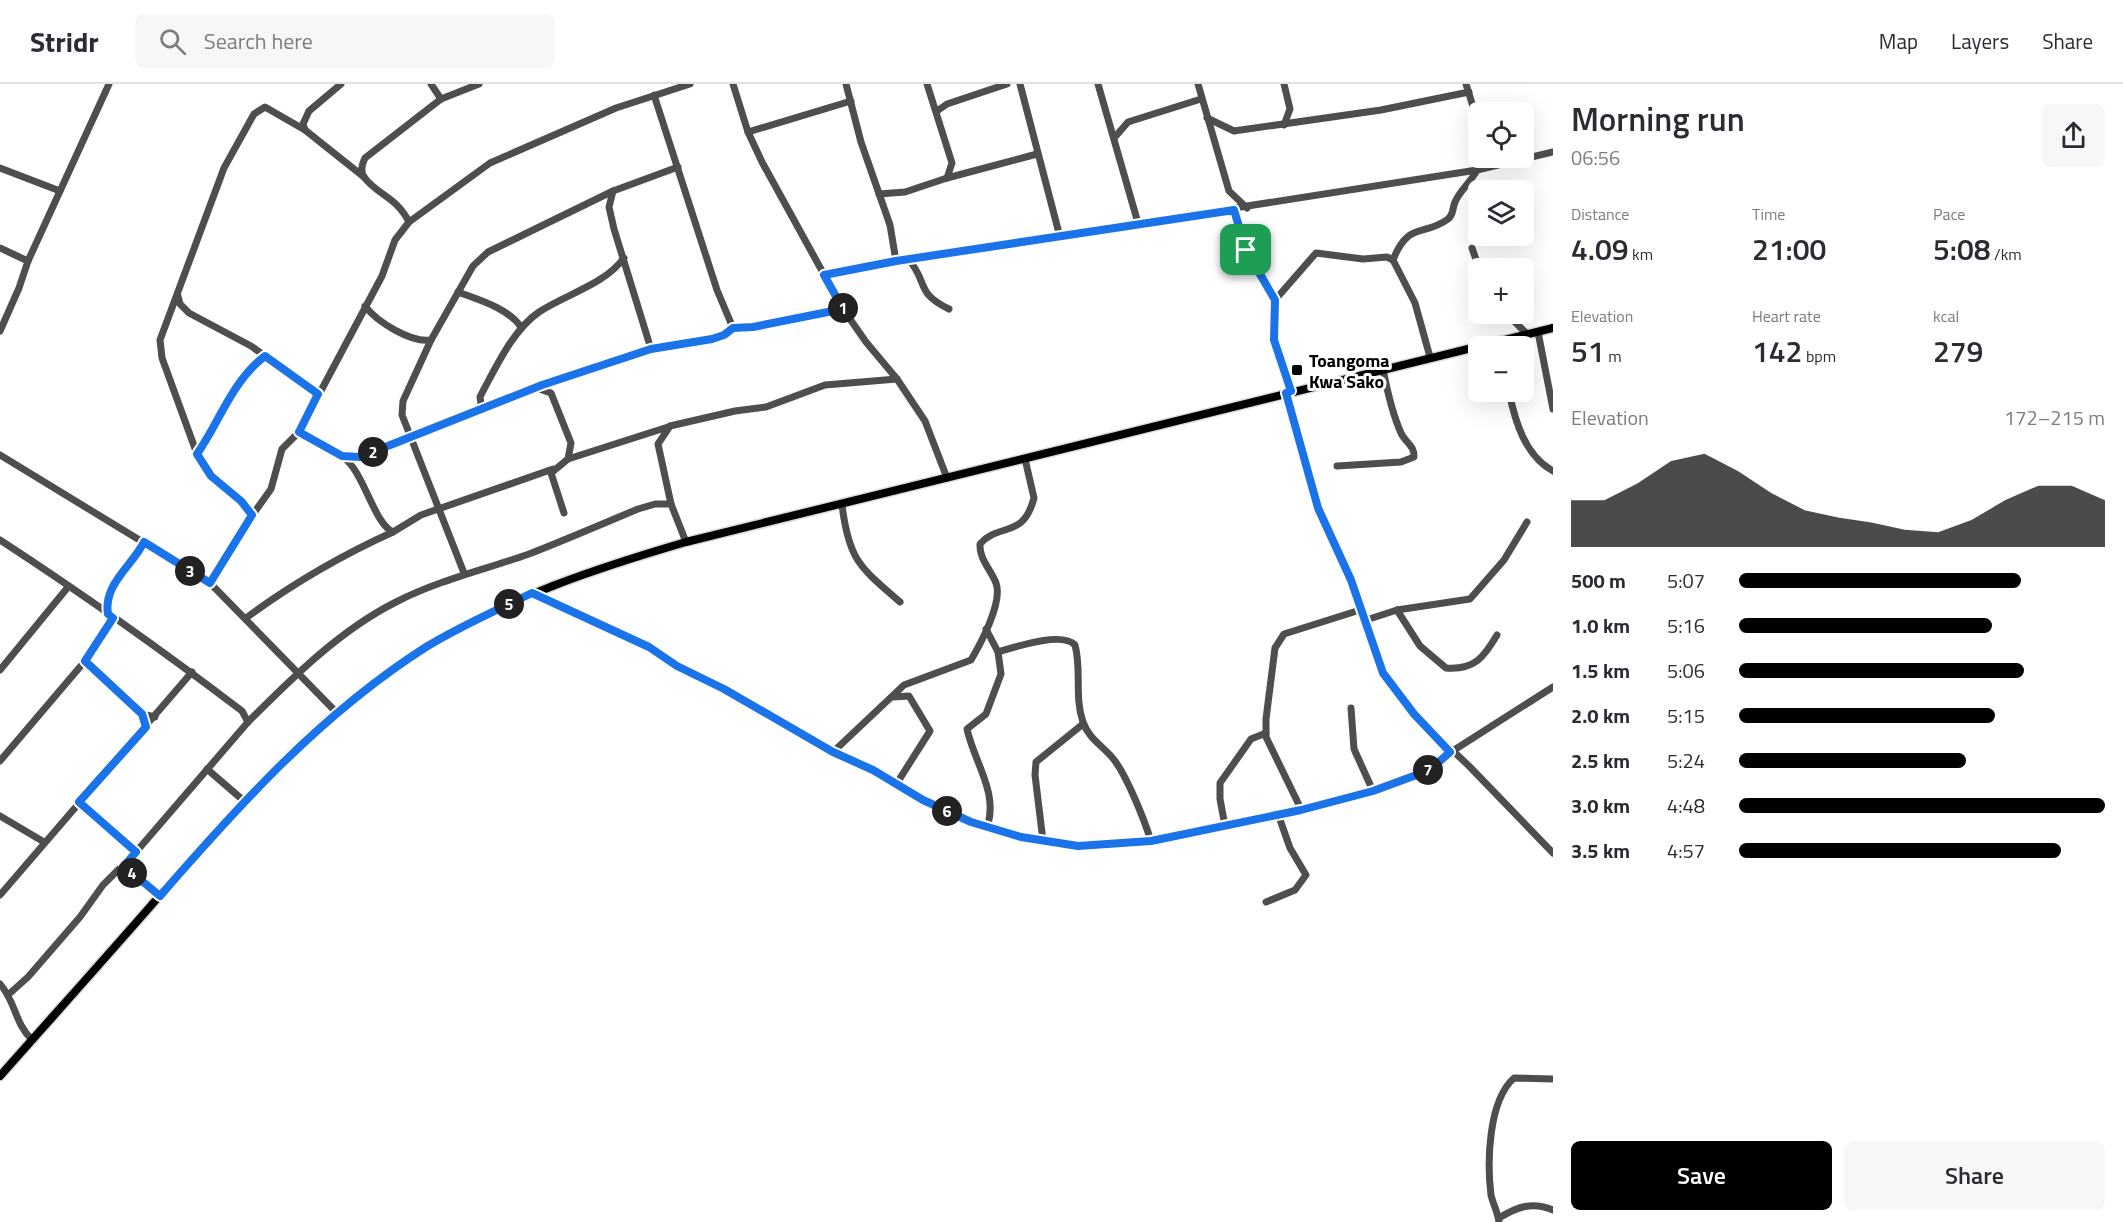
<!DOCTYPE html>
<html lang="en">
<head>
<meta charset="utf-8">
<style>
	body { margin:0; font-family:"Titillium Web",sans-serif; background:#f7f7f7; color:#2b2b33; height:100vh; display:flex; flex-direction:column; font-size:22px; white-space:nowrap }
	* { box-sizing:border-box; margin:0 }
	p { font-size:20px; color:#7c7c81 }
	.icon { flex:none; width:33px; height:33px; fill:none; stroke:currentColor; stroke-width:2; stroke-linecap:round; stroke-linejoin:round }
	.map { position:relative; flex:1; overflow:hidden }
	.details { display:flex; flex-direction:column; background:#fff; width:570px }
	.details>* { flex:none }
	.tools { position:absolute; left:1468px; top:18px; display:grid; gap:12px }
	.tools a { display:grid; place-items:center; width:66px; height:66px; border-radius:9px; background:#fff; box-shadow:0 6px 24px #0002; font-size:30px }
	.pin { position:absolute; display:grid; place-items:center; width:51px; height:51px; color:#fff; margin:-26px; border-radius:12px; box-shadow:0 3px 9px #0006 }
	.km { position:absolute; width:30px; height:30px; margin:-15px; border-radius:50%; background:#222; color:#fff; font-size:16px; line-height:30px; text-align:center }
	.round { display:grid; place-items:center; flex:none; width:63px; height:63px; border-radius:9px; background:#f7f7f7 }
	.overview { display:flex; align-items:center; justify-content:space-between; height:102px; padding:0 18px }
	h1 { font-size:33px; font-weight:600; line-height:45px }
	.metrics { display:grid; grid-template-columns:repeat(3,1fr); gap:9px; height:102px; padding:6px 18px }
	.metrics div { display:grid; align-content:center }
	.metrics b { font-size:30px; font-weight:600 }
	.metrics small { font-size:16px; font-weight:400 }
	.metrics p { font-size:16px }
	.chart { height:168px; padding:12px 18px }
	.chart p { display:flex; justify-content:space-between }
	.chart svg { width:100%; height:108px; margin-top:6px; fill:#000; opacity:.7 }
	.cta { display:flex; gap:12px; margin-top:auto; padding:12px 18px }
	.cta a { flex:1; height:69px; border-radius:9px; background:#000; color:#fff; font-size:24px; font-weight:600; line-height:69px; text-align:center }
	.cta a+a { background:#f7f7f7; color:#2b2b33 }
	ul { padding:0 18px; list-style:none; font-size:20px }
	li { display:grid; grid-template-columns:96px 72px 1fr; align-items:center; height:45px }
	li i { height:15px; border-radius:8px; background:#000 }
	header { display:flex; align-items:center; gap:36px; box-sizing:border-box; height:84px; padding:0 30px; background:#fff; border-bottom:2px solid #e1e1e2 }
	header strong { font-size:28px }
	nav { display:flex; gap:33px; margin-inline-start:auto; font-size:21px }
	.search { width:420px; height:54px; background:#f7f7f7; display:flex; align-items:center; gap:15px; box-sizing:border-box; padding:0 21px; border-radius:9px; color:#7c7c81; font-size:22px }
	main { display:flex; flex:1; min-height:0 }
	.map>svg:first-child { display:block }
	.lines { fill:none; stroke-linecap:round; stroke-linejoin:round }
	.major-casing { stroke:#dbdbdb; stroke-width:11 }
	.minor { stroke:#4e4e4e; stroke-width:7 }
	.major { stroke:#000; stroke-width:8 }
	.route-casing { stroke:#fff; stroke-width:12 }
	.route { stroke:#1a73e8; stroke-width:8 }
	.poi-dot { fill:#000; stroke:#fff; stroke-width:2 }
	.labels { text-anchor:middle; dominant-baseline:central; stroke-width:6; stroke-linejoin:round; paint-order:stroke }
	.poi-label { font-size:18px; font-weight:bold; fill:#000; stroke:#fff; text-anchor:start }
</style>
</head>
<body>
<header>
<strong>Stridr</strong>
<div class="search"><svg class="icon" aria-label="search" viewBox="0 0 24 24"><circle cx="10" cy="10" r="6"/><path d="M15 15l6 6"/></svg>Search here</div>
<nav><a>Map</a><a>Layers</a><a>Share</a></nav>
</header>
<main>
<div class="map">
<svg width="1553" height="1138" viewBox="0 0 1553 1138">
	<rect width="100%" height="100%" fill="#fff"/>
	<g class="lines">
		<!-- major casing -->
		<g class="major-casing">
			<path id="major" d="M0,992c54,-61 109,-122 162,-183 81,-92 162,-185 268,-248 80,-48 167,-77 256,-103l867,-214"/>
		</g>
		<!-- minor -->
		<g class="minor">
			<polyline points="341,0 309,27 303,40 305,46 364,93"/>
			<polyline points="431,0 441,15"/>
			<polyline points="733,0 748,48 762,78 843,225 866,258 897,295 925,337 947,394"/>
			<polyline points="846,0 861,58 890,141 896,177"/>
			<polyline points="927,0 952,79 947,94"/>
			<polyline points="1020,0 1060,153"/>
			<polyline points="1098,0 1138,139"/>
			<polyline points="1198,0 1229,107 1247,124"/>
			<polyline points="1466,0 1479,42"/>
			<polyline points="654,11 717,206 733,244 753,243 843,225"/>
			<polyline points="937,27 947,20 1007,0"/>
			<polyline points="1207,34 1234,47 1381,26 1469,8"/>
			<polyline points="1284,41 1290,25 1284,0"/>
			<polyline points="748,48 851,17"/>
			<polyline points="1115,53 1128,38 1201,15"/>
			<polyline points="0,84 60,107"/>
			<polyline points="879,110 905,108 947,94 1037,70"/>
			<polyline points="1234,126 1246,166 1275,216 1274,256 1291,307"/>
			<polyline points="409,138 490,79 616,24 690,0"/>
			<polyline points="0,164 28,177"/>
			<polyline points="1472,164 1479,184"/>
			<path d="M908,175c21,23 6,33 41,50"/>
			<polyline points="824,191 896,177 1477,86 1553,68"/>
			<path d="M458,208c21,8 50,16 63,35"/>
			<polyline points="178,212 180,220 189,229 251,262 318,310"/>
			<polyline points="1275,216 1316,169 1363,175 1387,173 1393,176"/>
			<path d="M365,222c12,16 46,37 66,34l42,-74 15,-14 125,-61"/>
			<polyline points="1507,230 1527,250"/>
			<polyline points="0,247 19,204 28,177 109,0"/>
			<polyline points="1538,248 1553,325"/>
			<polyline points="431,256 403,317 402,331 464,489"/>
			<polyline points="651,265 614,145 609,123 613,107 678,83"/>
			<path d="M1430,273l-15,-54 -22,-43c15,-39 31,-23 55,-41 6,-5 4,-10 7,-17 5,-12 16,-20 22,-32"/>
			<polyline points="536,304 551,309 571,359 568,375 551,389 564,429"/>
			<path d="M1509,308c6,29 16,64 44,79"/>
			<polyline points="1286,309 1318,424 1351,496 1383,589 1414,630 1469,682 1553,769"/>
			<path d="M482,326l-2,-13 3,-6c14,-26 31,-62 56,-79 27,-18 65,-27 85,-54"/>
			<polyline points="299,348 342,372 360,373 542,301 649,265 724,251 733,244"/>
			<path d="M197,370c24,-33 35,-73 68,-98"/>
			<polyline points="0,371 210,499 336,628"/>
			<path d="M344,374c20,14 30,66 49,74l28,-17 132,-46"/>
			<polyline points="568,375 668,343"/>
			<path d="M1337,382l64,-4 13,-5c1,-11 -9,-15 -13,-24 -9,-20 -14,-43 -18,-64"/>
			<path d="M842,421c7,56 18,62 58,97"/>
			<polyline points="252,431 241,417 211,392 197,370 162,274 160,256 224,84 254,30 265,23 305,46"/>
			<path d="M0,456c83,54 163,111 242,171l6,11 -112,130 -33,33 -23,32 -52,60 -19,17"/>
			<polyline points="686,458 671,420 658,360 670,342 735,327 766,323 825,301 897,295"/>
			<path d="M210,499l19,-35 42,-59 11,-40 17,-17 83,-156 13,-36 14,-18c-13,-26 -32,-27 -45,-45 -4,-6 -2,-13 1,-19l76,-59 38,-15"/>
			<polyline points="532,509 649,563 677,582 724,605 823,663 873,686 941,724 971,738 1021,753 1078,762 1151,757 1301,725 1373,707 1430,686 1451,668 1553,603"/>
			<path d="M1397,526l23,36 26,22c29,2 38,-11 51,-33"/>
			<path d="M108,529c-4,-29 25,-48 36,-71"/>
			<path d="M246,534c46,-34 94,-62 147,-86"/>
			<polyline points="1363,537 1397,526 1470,515 1504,476 1527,438"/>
			<path d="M986,545l12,23 3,22 -15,40 -19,15c7,33 32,64 20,98"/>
			<path d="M998,568c17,-5 64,-21 77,-7 7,26 -1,51 8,77 6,18 22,25 32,39 13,18 29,58 36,80"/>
			<polyline points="85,577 142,630 155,633"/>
			<polyline points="0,586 68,503"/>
			<polyline points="893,613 909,612 930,647 897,699"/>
			<polyline points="1351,624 1354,665 1373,707"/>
			<path d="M248,638c44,-44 92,-92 148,-120 43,-22 88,-32 133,-48 36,-14 73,-30 109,-45l17,-5h16"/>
			<path d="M833,668l71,-67 67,-25c10,-17 32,-58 25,-77 -5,-13 -17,-24 -16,-39 19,-22 43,-4 54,-46l-9,-39"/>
			<polyline points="0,677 85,577 113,534"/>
			<polyline points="207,685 244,717"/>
			<polyline points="79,718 136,768"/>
			<polyline points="1301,725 1266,653 1266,635 1275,564 1284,550 1360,526"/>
			<polyline points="0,732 44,758"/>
			<polyline points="1225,742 1220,715 1220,699 1251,655 1266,649"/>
			<polyline points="1043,757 1035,691 1036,678 1083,640"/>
			<polyline points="124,782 160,812"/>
			<polyline points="0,811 192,588"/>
			<polyline points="1266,818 1295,806 1306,791 1290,764 1278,730"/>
			<path d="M0,900c16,18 14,38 32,56"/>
			<path d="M1499,1134c18,-11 33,-17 54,-8"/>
			<path d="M1499,1138c-1,-9 -6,-18 -8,-27 -4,-32 -3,-94 23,-117l39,1"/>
		</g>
		<!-- major -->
		<use href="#major" class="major"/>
	</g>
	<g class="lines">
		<!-- route casing -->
		<g class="route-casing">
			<path id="route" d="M1234,126l12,40 29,50 -1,40 17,51 -5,2 32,115 33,72 32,93 31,41 36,38 -20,18 -57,21 -72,19 -150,31 -73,5 -57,-9 -50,-15 -48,-22 -50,-30 -40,-18 -109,-63 -47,-23 -28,-19 -117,-54c-35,17 -72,33 -106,54 -105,67 -185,156 -266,249l-36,-30 12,-14 -57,-50 67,-75 -4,-13 -57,-53 28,-43 -5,-4c-5,-30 25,-49 36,-72l66,41 42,-68 -11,-14 -30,-25 -14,-22c23,-33 35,-73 68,-98l53,38 -19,38 43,24 18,1 182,-72 109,-36 61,-10 12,-4 9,-7 20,-1 90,-18 -19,-34 72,-14z"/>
		</g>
		<!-- route -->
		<use href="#route" class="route"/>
	</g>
	<!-- markers -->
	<rect class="poi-dot" x="1291" y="280" width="12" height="12" rx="3"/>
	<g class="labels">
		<!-- poi labels -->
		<g class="poi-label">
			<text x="1309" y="276">Toangoma<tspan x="1309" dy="21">Kwa Sako</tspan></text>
		</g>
	</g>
</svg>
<div class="tools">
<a><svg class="icon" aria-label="locate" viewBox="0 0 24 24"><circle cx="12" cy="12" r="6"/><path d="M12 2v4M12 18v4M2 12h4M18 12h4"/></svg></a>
<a><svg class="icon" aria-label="layers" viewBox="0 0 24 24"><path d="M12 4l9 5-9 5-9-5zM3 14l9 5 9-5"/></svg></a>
<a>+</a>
<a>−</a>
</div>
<div class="pin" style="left:1246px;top:166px;background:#1e9e55"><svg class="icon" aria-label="arrive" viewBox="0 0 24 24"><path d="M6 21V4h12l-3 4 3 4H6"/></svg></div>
<b class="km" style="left:843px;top:224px">1</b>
<b class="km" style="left:373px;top:368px">2</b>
<b class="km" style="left:190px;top:487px">3</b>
<b class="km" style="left:132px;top:789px">4</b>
<b class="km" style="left:509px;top:520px">5</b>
<b class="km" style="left:947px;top:727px">6</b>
<b class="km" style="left:1428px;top:686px">7</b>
</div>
<section class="details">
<div class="overview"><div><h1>Morning run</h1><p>06:56</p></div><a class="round"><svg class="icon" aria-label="share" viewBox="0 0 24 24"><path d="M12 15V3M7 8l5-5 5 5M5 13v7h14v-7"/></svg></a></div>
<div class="metrics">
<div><p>Distance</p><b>4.09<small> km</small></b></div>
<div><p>Time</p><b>21:00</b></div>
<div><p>Pace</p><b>5:08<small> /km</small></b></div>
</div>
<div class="metrics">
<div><p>Elevation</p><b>51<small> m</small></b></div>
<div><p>Heart rate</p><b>142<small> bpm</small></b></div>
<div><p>kcal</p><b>279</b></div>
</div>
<div class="chart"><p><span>Elevation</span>172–215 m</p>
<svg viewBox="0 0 160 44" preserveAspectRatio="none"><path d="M0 44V25L10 25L20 18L30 9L40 6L50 13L60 22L70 29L80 32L90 34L100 37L110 38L120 33L130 25L140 19L150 19L160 25V44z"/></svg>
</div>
<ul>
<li><b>500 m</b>5:07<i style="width:77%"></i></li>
<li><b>1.0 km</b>5:16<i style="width:69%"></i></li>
<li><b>1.5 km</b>5:06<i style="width:78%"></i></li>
<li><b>2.0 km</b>5:15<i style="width:70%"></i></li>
<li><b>2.5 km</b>5:24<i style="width:62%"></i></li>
<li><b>3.0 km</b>4:48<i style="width:100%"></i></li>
<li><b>3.5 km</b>4:57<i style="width:88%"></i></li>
</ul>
<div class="cta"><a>Save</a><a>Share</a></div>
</section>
</main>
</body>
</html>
